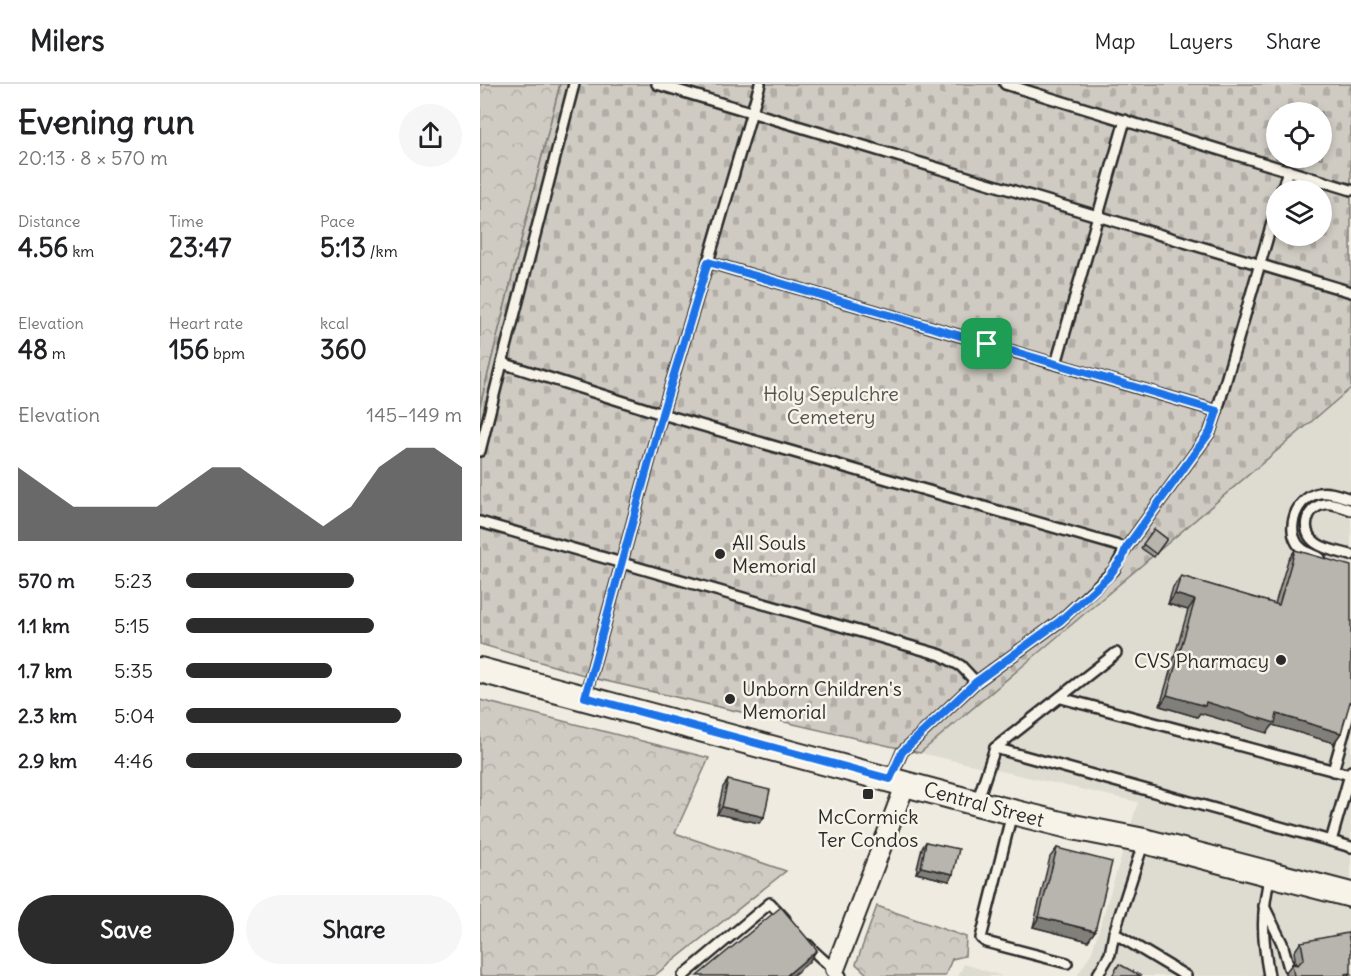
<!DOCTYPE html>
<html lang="en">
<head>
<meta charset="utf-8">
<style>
	body { margin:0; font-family:Delius,sans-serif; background:#f6f6f6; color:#202124; height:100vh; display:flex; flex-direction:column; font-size:22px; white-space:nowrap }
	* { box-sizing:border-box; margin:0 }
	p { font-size:20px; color:#757577 }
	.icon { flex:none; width:33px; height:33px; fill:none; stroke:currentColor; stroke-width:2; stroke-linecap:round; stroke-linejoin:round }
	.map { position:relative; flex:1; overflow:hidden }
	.panel { display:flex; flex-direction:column; background:#fff; width:480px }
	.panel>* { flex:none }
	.fabs { position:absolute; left:786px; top:18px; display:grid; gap:12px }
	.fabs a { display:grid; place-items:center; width:66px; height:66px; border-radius:50%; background:#fff; box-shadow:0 3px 9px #0003; font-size:30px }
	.pin { position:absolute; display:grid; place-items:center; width:51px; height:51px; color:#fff; margin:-26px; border-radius:12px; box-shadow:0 3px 9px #0006 }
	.round { display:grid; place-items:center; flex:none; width:63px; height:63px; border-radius:32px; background:#f6f6f6 }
	.summary { display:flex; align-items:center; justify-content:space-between; height:102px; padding:0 18px }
	h1 { font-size:33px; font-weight:700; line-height:45px }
	.figures { display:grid; grid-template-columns:repeat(3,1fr); gap:9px; height:102px; padding:6px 18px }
	.figures div { display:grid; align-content:center }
	.figures b { font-size:26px; font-weight:700 }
	.figures small { font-size:16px; font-weight:400 }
	.figures p { font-size:16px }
	.chart { height:168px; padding:12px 18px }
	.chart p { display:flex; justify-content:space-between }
	.chart svg { width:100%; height:108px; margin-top:6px; fill:#2b2b2b; opacity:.7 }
	.cta { display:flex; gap:12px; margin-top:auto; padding:12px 18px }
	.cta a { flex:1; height:69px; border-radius:36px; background:#2b2b2b; color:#fff; font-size:24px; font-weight:700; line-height:69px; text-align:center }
	.cta a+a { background:#f6f6f6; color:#202124 }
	ul { padding:0 18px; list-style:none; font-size:20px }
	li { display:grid; grid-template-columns:96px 72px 1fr; align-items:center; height:45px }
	li i { height:15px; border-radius:8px; background:#2b2b2b }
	header { display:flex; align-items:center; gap:36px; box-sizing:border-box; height:84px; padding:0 30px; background:#fff; border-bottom:2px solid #e0e0e0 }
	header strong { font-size:28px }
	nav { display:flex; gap:33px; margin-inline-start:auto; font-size:21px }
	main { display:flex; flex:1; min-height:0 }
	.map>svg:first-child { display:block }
	.built { fill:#dedbd1 }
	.forest { fill:url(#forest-crowns); stroke:#7d7b76; stroke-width:1.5 }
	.cemetery { fill:url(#cemetery-stones); stroke:#7d7b76; stroke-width:1.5; fill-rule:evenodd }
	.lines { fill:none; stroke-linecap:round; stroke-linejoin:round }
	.lane-casing { stroke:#2b2b2b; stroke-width:14 }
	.street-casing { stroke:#2b2b2b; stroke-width:22 }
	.secondary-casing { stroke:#2b2b2b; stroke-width:28 }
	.lane { stroke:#f7f3e8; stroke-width:9 }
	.street { stroke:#f7f3e8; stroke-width:18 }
	.secondary { stroke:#f7f3e8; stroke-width:24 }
	.wall { fill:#9e9c96; stroke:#2b2b2b; stroke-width:1.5 }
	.shaded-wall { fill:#817f7a; stroke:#2b2b2b; stroke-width:1.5 }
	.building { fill:#b8b5ae; stroke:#2b2b2b; stroke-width:1.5 }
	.route-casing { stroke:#fff; stroke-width:12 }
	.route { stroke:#1a73e8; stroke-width:8 }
	.poi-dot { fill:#2b2b2b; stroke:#f7f3e8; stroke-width:2 }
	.labels { text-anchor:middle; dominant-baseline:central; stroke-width:5; stroke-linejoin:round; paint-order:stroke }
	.park-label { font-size:20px; fill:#545351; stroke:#f7f3e8 }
	.poi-label { font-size:20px; fill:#2b2b2b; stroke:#f7f3e8; text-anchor:start }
	.street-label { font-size:20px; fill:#2b2b2b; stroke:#f7f3e8 }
</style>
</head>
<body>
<header>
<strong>Milers</strong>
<nav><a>Map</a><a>Layers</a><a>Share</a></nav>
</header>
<main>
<section class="panel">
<div class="summary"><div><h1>Evening run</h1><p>20:13 · 8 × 570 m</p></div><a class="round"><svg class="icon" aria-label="share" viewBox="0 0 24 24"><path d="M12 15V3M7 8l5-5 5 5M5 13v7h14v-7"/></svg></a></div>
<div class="figures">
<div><p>Distance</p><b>4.56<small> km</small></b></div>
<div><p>Time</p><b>23:47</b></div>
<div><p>Pace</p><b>5:13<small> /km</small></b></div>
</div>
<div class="figures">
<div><p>Elevation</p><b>48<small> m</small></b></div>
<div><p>Heart rate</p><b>156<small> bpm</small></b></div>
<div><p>kcal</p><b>360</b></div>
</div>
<div class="chart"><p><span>Elevation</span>145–149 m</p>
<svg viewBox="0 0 160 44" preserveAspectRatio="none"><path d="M0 44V14L10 22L20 30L30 30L40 30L50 30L60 22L70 14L80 14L90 22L100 30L110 38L120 30L130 14L140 6L150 6L160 14V44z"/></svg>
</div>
<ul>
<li><b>570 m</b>5:23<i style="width:61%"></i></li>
<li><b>1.1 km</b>5:15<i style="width:68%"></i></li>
<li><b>1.7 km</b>5:35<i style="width:53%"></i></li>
<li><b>2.3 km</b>5:04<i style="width:78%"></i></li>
<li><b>2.9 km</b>4:46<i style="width:100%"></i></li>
</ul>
<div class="cta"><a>Save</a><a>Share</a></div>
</section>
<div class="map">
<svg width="871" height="892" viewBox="0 0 871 892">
	<defs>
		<pattern id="forest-crowns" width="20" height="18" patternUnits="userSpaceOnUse" patternTransform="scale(1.5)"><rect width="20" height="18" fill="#cfcbc2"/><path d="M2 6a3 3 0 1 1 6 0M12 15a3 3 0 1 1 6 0" fill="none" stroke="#b2aea7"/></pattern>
		<pattern id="cemetery-stones" width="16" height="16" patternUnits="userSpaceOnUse" patternTransform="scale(1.5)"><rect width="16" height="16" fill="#cfcbc2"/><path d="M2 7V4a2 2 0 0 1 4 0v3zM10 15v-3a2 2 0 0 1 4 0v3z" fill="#b2aea7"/></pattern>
	</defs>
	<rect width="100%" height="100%" fill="#efebe0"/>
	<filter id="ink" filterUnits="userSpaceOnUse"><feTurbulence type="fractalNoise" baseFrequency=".0167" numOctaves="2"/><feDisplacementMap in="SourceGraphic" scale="12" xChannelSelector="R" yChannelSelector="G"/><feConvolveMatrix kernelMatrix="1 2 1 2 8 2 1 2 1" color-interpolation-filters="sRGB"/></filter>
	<g filter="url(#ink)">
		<!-- built -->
		<g class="built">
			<polygon points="871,304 871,892 597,892 612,868 658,718 440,669"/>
			<polygon points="484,880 522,892 478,892"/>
		</g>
		<!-- forest -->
		<g class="forest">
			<polygon points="0,0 80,0 0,322"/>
			<polygon points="0,616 229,674 195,749 306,787 174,892 0,892"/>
			<polygon points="397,822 486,853 485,872 472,875 465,892 389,892 376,880"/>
		</g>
		<!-- cemetery -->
		<path class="cemetery" d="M80,0h791v304l-431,365 -323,-74 -117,-35v-238zM796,28h46v46h-46zM796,106h46v46h-46z"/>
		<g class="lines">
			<!-- lane casing -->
			<g class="lane-casing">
				<g id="lane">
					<polyline points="177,0 871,208"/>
					<polyline points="280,0 228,178 576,280 645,36"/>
					<polyline points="525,0 871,106"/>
					<polyline points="802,106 808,86"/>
					<polyline points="228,178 182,330 646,464 730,348 737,327 576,280"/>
					<polyline points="22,279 94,0"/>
					<polyline points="737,327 796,125"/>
					<polyline points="0,367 22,279 182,330 105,613"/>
					<path d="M871,426c-9,-3 -18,-8 -27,-6 -19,4 -24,28 -8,39 9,7 24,9 35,12"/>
					<polyline points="0,438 461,571 481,582 496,598"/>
					<path d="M840,474c-8,-3 -16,-6 -21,-12 -14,-18 -3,-48 20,-53 11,-2 21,3 32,6"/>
					<polyline points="636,569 515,664 851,757"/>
					<polyline points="581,614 870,691"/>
					<polyline points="853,687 871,624"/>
					<polyline points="871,687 851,757 871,763"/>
					<polyline points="411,694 422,668 496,598 580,537 634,486 646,464"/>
					<polyline points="497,718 515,664"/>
					<polyline points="532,729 501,854 506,858 587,879"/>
					<polyline points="784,822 802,859 809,884"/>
					<polyline points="634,849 706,892"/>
					<path d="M328,861c10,12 23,20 33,31"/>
					<polyline points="203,892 290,819 305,835"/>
					<polyline points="617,892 630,870 634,849 664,757"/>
					<path d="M789,892c-7,-39 -8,-63 1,-101"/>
				</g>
			</g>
			<!-- street casing -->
			<g class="street-casing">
				<polyline id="street" points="355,885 426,699"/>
			</g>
			<!-- secondary casing -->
			<g class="secondary-casing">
				<polyline id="secondary" points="0,586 496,719 593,743 664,757 871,811"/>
			</g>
			<!-- lane -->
			<use href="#lane" class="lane"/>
			<!-- street -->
			<use href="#street" class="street"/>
			<!-- secondary -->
			<use href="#secondary" class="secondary"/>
		</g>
		<!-- wall -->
		<g class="wall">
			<polygon points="674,445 687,455 674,473 661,464"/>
			<polygon points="815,466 861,649 854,659 793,641 787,649 720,629 717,633 680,622 708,526 688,520 693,503 701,492 795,520 808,476"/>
			<polygon points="248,696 284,733 279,739 237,730 243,703"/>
			<polygon points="446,758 469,797 436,789 442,764"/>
			<polygon points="577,764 615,847 608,857 553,843 570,773"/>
			<polygon points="821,858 871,892 805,892 805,889 812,880 816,880 814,868"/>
		</g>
		<!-- shaded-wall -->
		<g class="shaded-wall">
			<polygon points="695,510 715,516 708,526 688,520"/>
			<polygon points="687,611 797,630 861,649 854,659 793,641 787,649 720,629 717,633 680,622"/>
			<polygon points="242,723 284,733 279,739 237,730"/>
			<polygon points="441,783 473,790 469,797 436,789"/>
			<polygon points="559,833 615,847 608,857 553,843"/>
			<polygon points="337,866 328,879 312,892 306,892"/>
		</g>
		<!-- building -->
		<g class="building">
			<polygon points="674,445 687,455 676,470 663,460"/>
			<polygon points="815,466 871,482 871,615 861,649 797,630 795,639 726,618 725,622 687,611 715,516 695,510 701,492 799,521"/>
			<polygon points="248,696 290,706 284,733 242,723"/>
			<polygon points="446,758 479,765 473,790 441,783"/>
			<polygon points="577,764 632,778 615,847 559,833"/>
			<polygon points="301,823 337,866 306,892 217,892"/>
			<polygon points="868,849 871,866 871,889 865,890 866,892 814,892 812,880 818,881 824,874 821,858"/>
			<polygon points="639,880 661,892 632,892"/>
		</g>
	</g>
	<g class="lines" filter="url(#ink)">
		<!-- route casing -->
		<g class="route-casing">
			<polygon id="route" points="228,178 737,327 730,348 646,464 642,475 628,493 580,537 496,598 422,668 410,695 105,613 182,330"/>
		</g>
		<!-- route -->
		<use href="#route" class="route"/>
	</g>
	<!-- markers -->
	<g class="poi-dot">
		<circle cx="240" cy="470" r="6"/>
		<circle cx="801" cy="576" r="6"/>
		<circle cx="250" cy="615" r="6"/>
		<rect x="382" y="704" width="12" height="12" rx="3"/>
	</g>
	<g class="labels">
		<!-- park labels -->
		<g class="park-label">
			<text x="351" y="309">Holy Sepulchre<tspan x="351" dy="23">Cemetery</tspan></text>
		</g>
		<!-- poi labels -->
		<g class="poi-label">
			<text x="252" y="458">All Souls<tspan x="252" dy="23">Memorial</tspan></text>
			<text x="789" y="576" text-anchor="end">CVS Pharmacy</text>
			<text x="262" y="604">Unborn Children's<tspan x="262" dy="23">Memorial</tspan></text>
			<text x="388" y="732" text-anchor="middle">McCormick<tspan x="388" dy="23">Ter Condos</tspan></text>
		</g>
		<!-- street labels -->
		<g class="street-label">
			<text transform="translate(504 720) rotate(15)">Central Street</text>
		</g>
	</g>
</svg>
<div class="fabs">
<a><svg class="icon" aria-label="locate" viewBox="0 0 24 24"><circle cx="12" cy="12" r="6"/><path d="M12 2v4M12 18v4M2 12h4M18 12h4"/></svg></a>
<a><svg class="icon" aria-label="layers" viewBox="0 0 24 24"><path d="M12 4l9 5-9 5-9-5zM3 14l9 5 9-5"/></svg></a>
</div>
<div class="pin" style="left:507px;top:260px;background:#1e9e55"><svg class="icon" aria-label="arrive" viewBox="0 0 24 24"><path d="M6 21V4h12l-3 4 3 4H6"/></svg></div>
</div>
</main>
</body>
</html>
